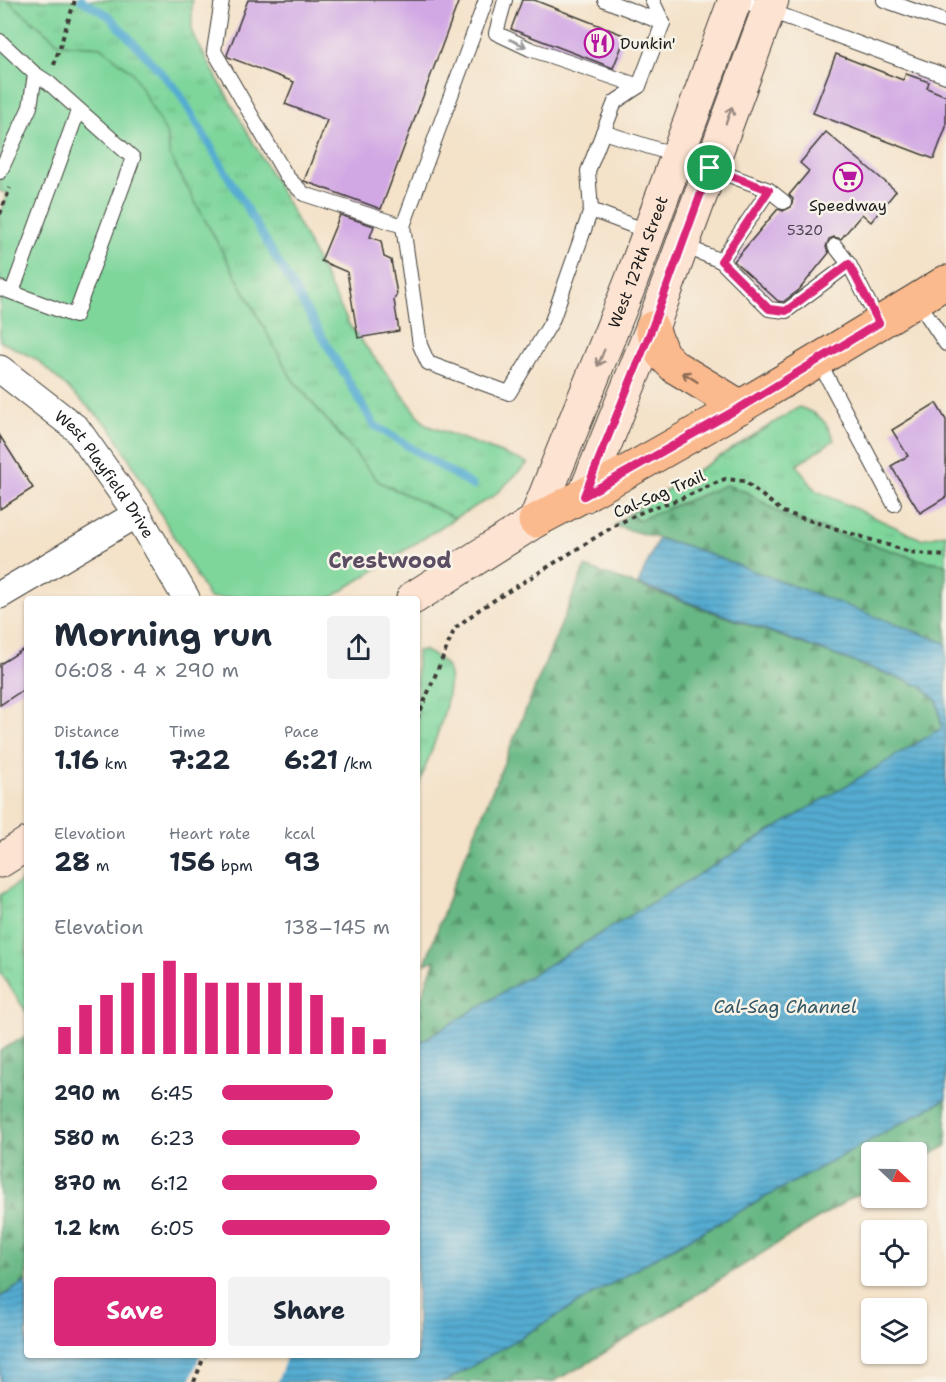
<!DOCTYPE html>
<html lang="en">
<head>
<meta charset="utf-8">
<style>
	body { margin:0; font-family:"Shantell Sans",sans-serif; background:#f2f2f3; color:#1f2937; height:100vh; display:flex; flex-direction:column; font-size:22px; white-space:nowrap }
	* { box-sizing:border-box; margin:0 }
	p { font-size:20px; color:#747a83 }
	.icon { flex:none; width:33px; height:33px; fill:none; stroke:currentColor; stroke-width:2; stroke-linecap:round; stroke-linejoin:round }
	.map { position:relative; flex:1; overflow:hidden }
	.drawer { position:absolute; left:24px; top:596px; width:396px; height:762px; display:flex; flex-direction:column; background:#fff; border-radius:6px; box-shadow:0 2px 4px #0004 }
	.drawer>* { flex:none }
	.needle { width:39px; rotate:112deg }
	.controls { position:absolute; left:861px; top:1142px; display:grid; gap:12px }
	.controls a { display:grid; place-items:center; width:66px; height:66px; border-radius:6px; background:#fff; box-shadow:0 2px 4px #0004; font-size:30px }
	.pin { position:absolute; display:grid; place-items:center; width:51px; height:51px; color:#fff; margin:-26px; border:3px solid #fff; border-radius:50%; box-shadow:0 2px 6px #0007 }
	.round { display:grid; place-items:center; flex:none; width:63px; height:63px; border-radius:6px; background:#f2f2f3 }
	.summary { display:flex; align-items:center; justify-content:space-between; height:102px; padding:0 30px }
	h1 { font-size:33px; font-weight:700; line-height:45px }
	.figures { display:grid; grid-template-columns:repeat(3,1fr); gap:9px; height:102px; padding:6px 30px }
	.figures div { display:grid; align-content:center }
	.figures b { font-size:26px; font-weight:700 }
	.figures small { font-size:16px; font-weight:400 }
	.figures p { font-size:16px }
	.chart { height:168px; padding:12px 30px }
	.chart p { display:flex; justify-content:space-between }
	.chart svg { width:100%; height:108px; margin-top:6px; stroke:#db2777; stroke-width:6 }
	.cta { display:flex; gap:12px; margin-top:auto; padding:12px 30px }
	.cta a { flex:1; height:69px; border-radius:6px; background:#db2777; color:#fff; font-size:24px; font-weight:700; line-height:69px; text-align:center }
	.cta a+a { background:#f2f2f3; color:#1f2937 }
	ul { padding:0 30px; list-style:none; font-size:20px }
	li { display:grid; grid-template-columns:96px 72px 1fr; align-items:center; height:45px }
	li i { height:15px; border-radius:8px; background:#db2777 }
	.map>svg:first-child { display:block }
	.grass { fill:url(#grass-tufts); stroke:#4d795c; stroke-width:1.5 }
	.forest { fill:url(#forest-firs); stroke:#416a50; stroke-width:1.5 }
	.green { fill:#7ed69b; stroke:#4d795c; stroke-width:1.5 }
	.water { fill:url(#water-rules); stroke:#386476; stroke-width:1.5 }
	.pier { fill:#f4e2c9 }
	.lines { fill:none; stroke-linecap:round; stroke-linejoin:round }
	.stream { stroke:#54acd1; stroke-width:8 }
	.building { fill:#d1a8e4 }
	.service-casing { stroke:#3c3a36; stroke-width:16 }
	.minor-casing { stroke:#3c3a36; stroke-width:29 }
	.secondary-casing { stroke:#3c3a36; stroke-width:35 }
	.primary-casing { stroke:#3c3a36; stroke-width:35 }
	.path { stroke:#3c3a36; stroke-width:4; stroke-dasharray:4.5 4.5; stroke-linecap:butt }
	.service { stroke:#fff; stroke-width:14 }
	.minor { stroke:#fff; stroke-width:27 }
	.secondary { stroke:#fde3d1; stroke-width:33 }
	.primary { stroke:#fbba8d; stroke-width:33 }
	.oneway { stroke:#999 }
	.oneway2 { stroke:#988980 }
	.oneway3 { stroke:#8c6b54 }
	.route-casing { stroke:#fff; stroke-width:12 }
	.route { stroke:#db2777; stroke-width:8 }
	.labels { text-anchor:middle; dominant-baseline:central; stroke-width:5; stroke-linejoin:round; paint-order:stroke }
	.number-label { font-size:14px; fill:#493f4e }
	.poi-label { font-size:16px; fill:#1c1c1c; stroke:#f7f3e8; text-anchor:start }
	.street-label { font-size:16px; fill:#1c1c1c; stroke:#f7f3e8 }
	.water-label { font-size:18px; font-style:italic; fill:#325664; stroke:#f7f3e8 }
	.district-label { font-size:22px; font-weight:bold; fill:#5b4d62; stroke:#f7f3e8 }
</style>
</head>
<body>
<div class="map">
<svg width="946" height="1382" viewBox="0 0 946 1382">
	<defs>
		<pattern id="grass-tufts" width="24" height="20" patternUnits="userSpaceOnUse" patternTransform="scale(1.5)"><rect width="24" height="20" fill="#7ed69b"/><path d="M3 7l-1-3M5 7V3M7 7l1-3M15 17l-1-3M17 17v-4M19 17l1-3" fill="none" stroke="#6cb785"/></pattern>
		<pattern id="forest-firs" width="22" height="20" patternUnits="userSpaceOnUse" patternTransform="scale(1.5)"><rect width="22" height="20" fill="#66b783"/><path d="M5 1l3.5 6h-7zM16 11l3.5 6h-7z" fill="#53946a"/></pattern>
		<pattern id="water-rules" width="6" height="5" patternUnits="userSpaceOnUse" patternTransform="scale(1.5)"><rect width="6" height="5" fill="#54acd1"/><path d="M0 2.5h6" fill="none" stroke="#458ba9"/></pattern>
	</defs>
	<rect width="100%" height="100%" fill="#f7f3e8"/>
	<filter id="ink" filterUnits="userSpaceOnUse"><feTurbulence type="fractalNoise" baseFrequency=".0167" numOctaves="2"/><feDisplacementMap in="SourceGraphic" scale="12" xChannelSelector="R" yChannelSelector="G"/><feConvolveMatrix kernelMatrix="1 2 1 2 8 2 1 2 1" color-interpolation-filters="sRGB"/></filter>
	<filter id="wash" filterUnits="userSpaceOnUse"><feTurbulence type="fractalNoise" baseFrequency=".008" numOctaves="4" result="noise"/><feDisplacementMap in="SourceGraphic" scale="24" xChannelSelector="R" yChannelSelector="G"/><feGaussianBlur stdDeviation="1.35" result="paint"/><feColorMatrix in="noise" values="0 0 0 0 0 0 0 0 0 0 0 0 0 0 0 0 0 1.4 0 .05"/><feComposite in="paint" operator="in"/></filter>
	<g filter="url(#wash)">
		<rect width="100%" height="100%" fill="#f4e2c9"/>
		<!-- grass -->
		<g class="grass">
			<polygon points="7,0 192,0 192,33 295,217 350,326 426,425 528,463 494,496 455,518 379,482 292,379 170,156 166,133 101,47 60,44"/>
			<path d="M799,407c20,7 27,13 35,33l-37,25 18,25 106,49 25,-5v30l-25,-4 -135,-43 -37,-24 -23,-8 -90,36 -5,-9z"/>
			<path d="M423,650c9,4 21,10 25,20 8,25 -22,94 -31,119v-138z"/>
			<polygon points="27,878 27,1013 0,972 0,895"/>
		</g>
		<!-- forest -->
		<g class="forest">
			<polygon points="726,485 749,493 786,517 921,560 946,564 946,643 687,546 614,526 631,512 637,521"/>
			<polygon points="585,567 921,686 937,701 942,728 417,1044 417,1009 435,960 425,964 454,883"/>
			<polygon points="27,1035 27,1281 0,1297 0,1051"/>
			<polygon points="946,1099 946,1146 917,1162 916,1152 872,1152 871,1186 783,1240 588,1363 552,1382 445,1382 665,1252"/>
		</g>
		<!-- green -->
		<polygon class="green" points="0,0 7,0 60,44 101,47 132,72 166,133 170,156 292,379 379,482 455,518 331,598 209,598 112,429 36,359 0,341 0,214 8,194 0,191"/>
		<!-- water -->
		<polygon class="water" points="658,539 687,546 946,643 946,1099 665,1252 445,1382 0,1382 0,1297 27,1281 27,1354 417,1354 417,1044 942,728 937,701 921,686 638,584"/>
		<!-- pier -->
		<polygon class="pier" points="200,1355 200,1354 287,1355 277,1382 190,1382"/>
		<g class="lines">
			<!-- stream -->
			<polyline class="stream" points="81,0 109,16 178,91 374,425 473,486"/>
		</g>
		<g id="blocks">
			<!-- building -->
			<g class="building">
				<polygon points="248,0 459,0 381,209 304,181 327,120 285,104 294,82 228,57 227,55"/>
				<polygon points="522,0 534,0 626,36 613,68 511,29"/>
				<polygon points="836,54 903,80 906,74 929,82 927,88 946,96 946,127 934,159 813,113"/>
				<polygon points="826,132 896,191 871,222 862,214 841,239 834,237 829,239 826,247 829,253 799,290 783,302 778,301 734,261 778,209 783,211 791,207 793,199 789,195 809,171 800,163"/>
				<polygon points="340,215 374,226 370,237 381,241 384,257 391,260 397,294 394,300 399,331 358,338 347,272 321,261"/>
				<polygon points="936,403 946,420 946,497 920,513 891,466 908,456 892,430"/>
				<polygon points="0,436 33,488 0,509"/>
				<polygon points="27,647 27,687 0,705 0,664"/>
			</g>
		</g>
	</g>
	<g filter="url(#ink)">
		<use href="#blocks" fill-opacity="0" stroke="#3c3a36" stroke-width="1.5"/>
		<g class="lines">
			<!-- service casing -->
			<g class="service-casing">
				<g id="service">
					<polyline points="222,0 214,51 287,177 304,194 403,226"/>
					<polyline points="486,0 403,226 420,345 428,363 509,393 552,321 591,210 588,171 615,102 639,86 663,23 652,0"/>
					<polyline points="505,0 496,33 530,49 639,86"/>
					<polyline points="605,0 663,23"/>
					<polyline points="741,0 946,76"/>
					<polyline points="884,0 946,22"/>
					<polyline points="0,41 35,74 30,107 0,172"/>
					<polyline points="603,132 678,156"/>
					<polyline points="710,168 769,190 784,202"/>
					<polyline points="591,210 649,232"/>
					<polyline points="682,245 721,261 769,309 786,311 849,264"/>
					<polyline points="835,246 849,264 879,323"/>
					<polyline points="721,261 769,190"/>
					<polyline points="0,288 75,316 133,158 49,83 35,74"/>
					<polyline points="12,292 78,111"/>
					<polyline points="917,300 946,344"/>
					<polyline points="818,360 894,504"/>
				</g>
			</g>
			<!-- minor casing -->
			<g class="minor-casing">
				<g id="minor">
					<path id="s1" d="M0,369l77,60 60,85 49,84"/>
					<polyline points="0,595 137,514"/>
				</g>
			</g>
			<!-- secondary casing -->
			<g class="secondary-casing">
				<g id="secondary">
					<polyline points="584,496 652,328 772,0"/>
					<path id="s2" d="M413,598l122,-77 95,-237 105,-284"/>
					<polyline points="0,861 27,844"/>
				</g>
			</g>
			<!-- primary casing -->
			<g class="primary-casing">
				<g id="primary">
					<polyline points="652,328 662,354 675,367 741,407"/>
					<path d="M535,521c141,-73 276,-156 411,-239"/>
				</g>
			</g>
			<!-- path -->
			<g class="path">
				<polyline points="54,65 75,0"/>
				<polyline points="0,214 10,188"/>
				<polyline points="417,719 455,628 480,609 614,526 644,511 680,499 725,479 744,481 783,512 910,552 946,556"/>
				<polyline points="194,1382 205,1354"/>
			</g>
			<!-- service -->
			<use href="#service" class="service"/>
			<!-- minor -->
			<use href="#minor" class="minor"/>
			<!-- secondary -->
			<use href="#secondary" class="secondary"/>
			<!-- primary -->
			<use href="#primary" class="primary"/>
		</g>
		<!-- one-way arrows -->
		<defs><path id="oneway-shaft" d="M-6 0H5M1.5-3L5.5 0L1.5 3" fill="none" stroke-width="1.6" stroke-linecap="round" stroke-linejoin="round" transform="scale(1.5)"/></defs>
		<use class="oneway" href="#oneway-shaft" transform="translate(518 43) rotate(24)"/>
		<g class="oneway2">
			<use href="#oneway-shaft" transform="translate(729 115) rotate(-70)"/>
			<use href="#oneway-shaft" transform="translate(601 358) rotate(112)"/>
		</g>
		<use class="oneway3" href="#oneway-shaft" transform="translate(690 377) rotate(-147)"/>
	</g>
	<g class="lines" filter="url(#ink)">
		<!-- route casing -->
		<g class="route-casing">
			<polygon id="route" points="710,168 769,190 721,261 769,309 786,311 849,264 879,323 741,407 584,496 652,328"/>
		</g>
		<!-- route -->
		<use href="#route" class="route"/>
	</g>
	<!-- icons -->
	<defs>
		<g id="restaurant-ring" transform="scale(1.5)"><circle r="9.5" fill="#f7f3e8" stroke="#b5179e" stroke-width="1.5"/><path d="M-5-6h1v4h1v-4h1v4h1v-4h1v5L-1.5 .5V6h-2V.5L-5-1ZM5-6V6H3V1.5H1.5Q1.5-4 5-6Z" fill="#b5179e"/></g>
		<g id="supermarket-ring" transform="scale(1.5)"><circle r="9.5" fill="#f7f3e8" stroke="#b5179e" stroke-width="1.5"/><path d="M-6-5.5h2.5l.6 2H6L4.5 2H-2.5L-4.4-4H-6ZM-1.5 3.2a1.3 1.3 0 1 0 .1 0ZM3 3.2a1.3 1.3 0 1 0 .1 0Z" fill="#b5179e"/></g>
	</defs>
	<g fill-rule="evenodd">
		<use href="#restaurant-ring" x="599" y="43"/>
		<use href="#supermarket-ring" x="848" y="177"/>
	</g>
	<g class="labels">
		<!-- number labels -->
		<g class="number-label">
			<text x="805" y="230">5320</text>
		</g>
		<!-- poi labels -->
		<g class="poi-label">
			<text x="620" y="43">Dunkin'</text>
			<text x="848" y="205" text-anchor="middle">Speedway</text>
		</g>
		<!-- street labels -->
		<g class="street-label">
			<text stroke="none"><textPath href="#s2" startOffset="423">West 127th Street</textPath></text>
			<text stroke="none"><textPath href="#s1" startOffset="150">West Playfield Drive</textPath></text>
			<text transform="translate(659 494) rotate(-23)">Cal-Sag Trail</text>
		</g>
		<!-- water labels -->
		<g class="water-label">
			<text x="785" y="1007">Cal-Sag Channel</text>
		</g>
		<!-- district labels -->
		<g class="district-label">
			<text x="390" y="560">Crestwood</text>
		</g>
	</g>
</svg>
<div class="controls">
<a><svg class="needle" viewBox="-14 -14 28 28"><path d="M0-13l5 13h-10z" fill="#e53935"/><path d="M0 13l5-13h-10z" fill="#747a83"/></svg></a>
<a><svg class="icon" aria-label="locate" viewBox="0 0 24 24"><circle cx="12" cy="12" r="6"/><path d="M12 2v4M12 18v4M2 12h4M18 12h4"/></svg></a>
<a><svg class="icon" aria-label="layers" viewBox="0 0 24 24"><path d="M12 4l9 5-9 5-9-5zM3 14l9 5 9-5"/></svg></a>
</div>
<div class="pin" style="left:710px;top:168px;background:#1e9e55"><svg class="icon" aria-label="arrive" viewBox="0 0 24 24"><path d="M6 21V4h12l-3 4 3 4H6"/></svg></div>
<section class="drawer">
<div class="summary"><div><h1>Morning run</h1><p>06:08 · 4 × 290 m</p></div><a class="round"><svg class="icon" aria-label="share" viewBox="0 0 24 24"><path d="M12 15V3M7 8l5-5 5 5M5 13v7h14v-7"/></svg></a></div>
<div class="figures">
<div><p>Distance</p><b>1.16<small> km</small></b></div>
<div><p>Time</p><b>7:22</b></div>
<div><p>Pace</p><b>6:21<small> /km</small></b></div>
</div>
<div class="figures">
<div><p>Elevation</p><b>28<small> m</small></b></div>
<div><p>Heart rate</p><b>156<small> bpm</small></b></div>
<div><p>kcal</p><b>93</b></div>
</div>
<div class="chart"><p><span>Elevation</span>138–145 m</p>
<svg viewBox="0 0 160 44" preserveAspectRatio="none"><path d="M5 44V33M15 44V24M25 44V20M35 44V15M45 44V11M55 44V6M65 44V11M75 44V15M85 44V15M95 44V15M105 44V15M115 44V15M125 44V20M135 44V29M145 44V33M155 44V38"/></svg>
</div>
<ul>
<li><b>290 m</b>6:45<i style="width:66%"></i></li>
<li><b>580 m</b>6:23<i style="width:82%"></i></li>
<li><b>870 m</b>6:12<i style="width:92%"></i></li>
<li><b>1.2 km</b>6:05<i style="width:100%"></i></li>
</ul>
<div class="cta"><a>Save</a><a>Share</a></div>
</section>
</div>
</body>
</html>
